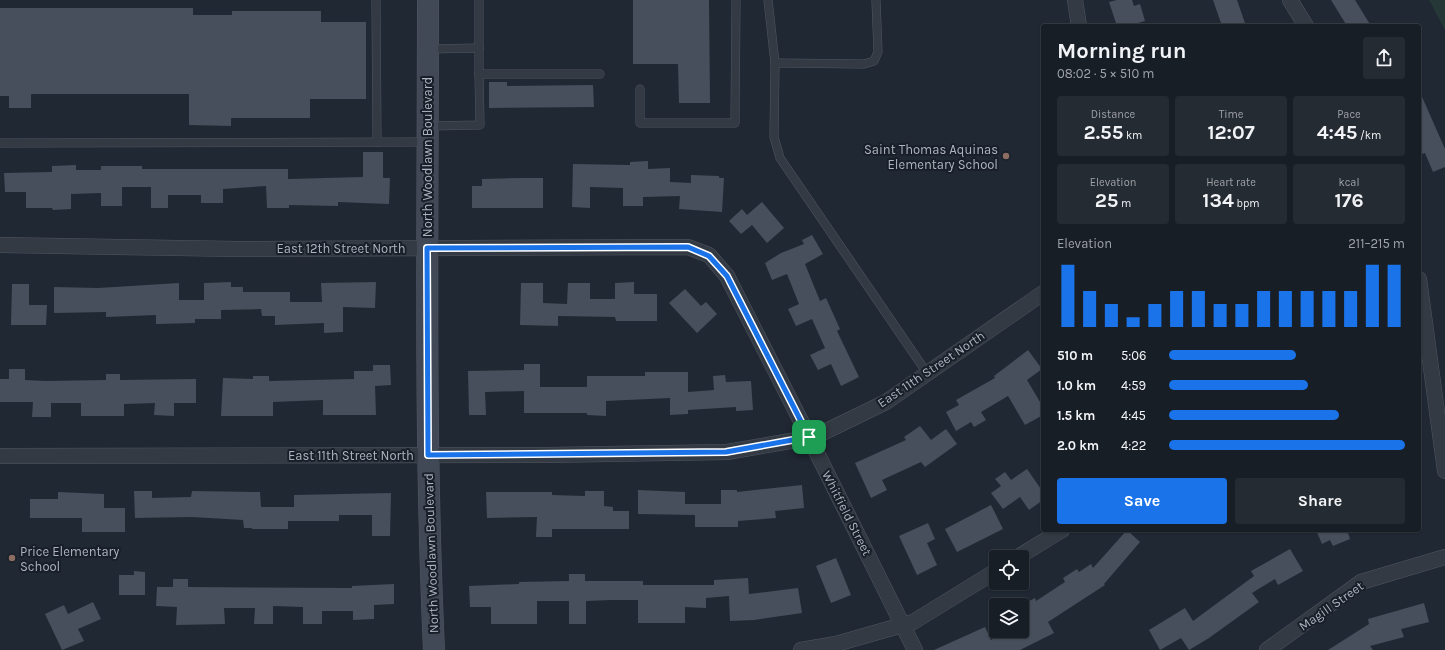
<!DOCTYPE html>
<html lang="en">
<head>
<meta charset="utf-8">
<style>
	body { margin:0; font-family:Karla,sans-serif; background:#252b32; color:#f1f3f6; height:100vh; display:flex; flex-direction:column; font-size:15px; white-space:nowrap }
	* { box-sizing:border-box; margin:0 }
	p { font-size:13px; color:#9fa2a7 }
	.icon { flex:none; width:22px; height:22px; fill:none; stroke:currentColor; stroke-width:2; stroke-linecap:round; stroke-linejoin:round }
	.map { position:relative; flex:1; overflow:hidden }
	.panel { position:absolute; left:1041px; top:24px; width:380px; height:508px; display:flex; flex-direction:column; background:#181e26; border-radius:4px; box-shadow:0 1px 3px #0004,0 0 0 1px #363c43 }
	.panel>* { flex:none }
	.tools { position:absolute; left:989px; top:550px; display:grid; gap:8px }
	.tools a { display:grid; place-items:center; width:40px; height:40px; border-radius:4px; background:#181e26; box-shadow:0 1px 3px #0004,0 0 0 1px #363c43; font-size:20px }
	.pin { position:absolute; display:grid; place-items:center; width:34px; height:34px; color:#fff; margin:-17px; border-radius:8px; box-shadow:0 2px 6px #0006 }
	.round { display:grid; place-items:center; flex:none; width:42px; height:42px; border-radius:4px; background:#252b32 }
	.head { display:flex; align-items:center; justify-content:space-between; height:68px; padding:0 16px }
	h1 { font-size:22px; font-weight:700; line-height:30px }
	.metrics { display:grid; grid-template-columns:repeat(3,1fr); gap:6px; height:68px; padding:4px 16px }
	.metrics div { display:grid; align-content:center; border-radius:4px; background:#252b32; text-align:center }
	.metrics b { font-size:20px; font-weight:700 }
	.metrics small { font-size:11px; font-weight:400 }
	.metrics p { font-size:11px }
	.chart { height:112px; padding:8px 16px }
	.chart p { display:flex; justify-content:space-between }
	.chart svg { width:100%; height:72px; margin-top:4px; stroke:#1a73e8; stroke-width:6 }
	.button { display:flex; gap:8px; margin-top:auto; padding:8px 16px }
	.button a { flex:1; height:46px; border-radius:4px; background:#1a73e8; color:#fff; font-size:16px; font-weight:700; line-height:46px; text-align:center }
	.button a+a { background:#252b32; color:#f1f3f6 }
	ul { padding:0 16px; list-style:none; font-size:13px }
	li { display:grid; grid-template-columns:64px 48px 1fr; align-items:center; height:30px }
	li i { height:10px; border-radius:5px; background:#1a73e8 }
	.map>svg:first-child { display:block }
	.green { fill:#263738 }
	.building { fill:#474f5c }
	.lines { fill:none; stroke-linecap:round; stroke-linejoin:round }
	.service-casing { stroke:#515762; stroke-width:9 }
	.minor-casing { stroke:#515762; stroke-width:16 }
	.secondary-casing { stroke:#515762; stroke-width:22 }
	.service { stroke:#333a43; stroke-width:8 }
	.minor { stroke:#333a43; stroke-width:15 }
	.secondary { stroke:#424956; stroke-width:21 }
	.route-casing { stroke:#fff; stroke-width:8 }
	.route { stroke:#1a73e8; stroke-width:5 }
	.education-dot { fill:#8d6e63; stroke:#191f28; stroke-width:1.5 }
	.labels { text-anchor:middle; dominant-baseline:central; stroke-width:4; stroke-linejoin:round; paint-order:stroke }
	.poi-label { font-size:13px; fill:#adb4c1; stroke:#191f28; text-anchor:end }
	.street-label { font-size:13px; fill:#adb4c1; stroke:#191f28 }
</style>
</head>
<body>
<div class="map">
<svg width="1445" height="650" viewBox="0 0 1445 650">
	<rect width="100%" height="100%" fill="#202833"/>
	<!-- green -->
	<polygon class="green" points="1429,0 1445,0 1445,30"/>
	<!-- building -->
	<g class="building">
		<polygon points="633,0 709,0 710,103 679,103 678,64 633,64"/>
		<polygon points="1117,0 1132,0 1134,6 1140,4 1145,21 1138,23 1139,26 1117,26 1109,2"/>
		<polygon points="1213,0 1237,0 1246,26 1222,26"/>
		<polygon points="1331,0 1355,0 1371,26 1347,26"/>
		<polygon points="0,8 193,8 193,15 232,15 232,11 321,11 321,22 366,22 366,99 310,99 310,118 231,118 231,126 189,125 189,94 31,94 31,108 9,108 9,96 0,96"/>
		<polygon points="489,82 507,82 507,86 593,85 594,107 489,108"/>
		<polygon points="1419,90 1445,149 1445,167 1433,172 1425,153 1419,155"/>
		<polygon points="363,152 383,152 383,178 390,178 389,204 338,202 338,206 289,205 289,208 267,208 266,186 223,189 223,203 201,203 201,195 168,195 168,208 151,208 151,187 122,187 122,206 101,206 101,193 71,194 71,209 53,210 52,208 26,208 26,192 5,192 4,173 52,172 52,166 76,165 76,170 101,170 101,166 142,166 142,169 288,169 288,179 363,177"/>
		<polygon points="648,161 648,169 670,168 670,182 691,183 691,175 719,176 719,178 724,178 722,212 679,209 680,196 643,197 643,206 623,206 623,188 590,187 590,208 572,207 573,164 630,165 630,162"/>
		<polygon points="521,178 543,178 543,208 472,208 472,186 482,186 482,179"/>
		<polygon points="762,202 784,228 767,243 752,225 741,234 729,221 742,209 747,215"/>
		<polygon points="812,235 823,254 805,264 820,301 826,298 840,329 837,331 859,377 841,386 831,364 818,370 810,355 825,348 812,319 796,326 788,309 799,304 787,274 772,280 765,263 781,253 804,244 802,240"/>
		<polygon points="231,282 231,287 243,287 243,292 290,292 290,302 322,302 321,283 376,282 375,308 343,307 343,332 324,333 324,323 275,325 275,316 262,316 261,309 221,310 221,319 195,319 195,323 156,324 156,315 106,317 106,312 54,313 54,287 98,288 179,283 179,300 204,300 204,283"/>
		<polygon points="634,282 634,294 657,294 657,321 616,321 615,317 558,316 558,326 520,325 521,283 543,283 543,303 567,304 568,283 590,283 590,299 615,299 615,283"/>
		<polygon points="12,284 29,284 29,305 47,305 46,325 11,325"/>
		<polygon points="685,289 701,306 706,302 717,314 697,333 669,303"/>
		<polygon points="1028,350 1042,369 1027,380 1043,407 1043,415 1025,425 1008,396 981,412 986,420 974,427 971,422 956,431 946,412 959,405 956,400 995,378 994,376"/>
		<polygon points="524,364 540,364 540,387 587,387 587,376 645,376 645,372 688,372 688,392 714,390 713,376 725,375 726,382 751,381 753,410 736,411 736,407 688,410 688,414 670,415 670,398 606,401 606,416 587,415 587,413 524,413 524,391 485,392 486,415 469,415 468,371 524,370"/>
		<polygon points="373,365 390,365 391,385 375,386 376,415 323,415 323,400 273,402 273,416 221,416 223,378 253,379 253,376 269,376 269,381 354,379 354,371 373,371"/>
		<polygon points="9,369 25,369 25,380 46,381 106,380 106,374 120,374 120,380 196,379 196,403 174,403 174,416 154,415 155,403 124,404 124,416 81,416 81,403 51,403 51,417 32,417 33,402 0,402 0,379 9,379"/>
		<polygon points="920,426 931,440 946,429 957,444 925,467 921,462 882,480 887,490 871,498 855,463 906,440 904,437"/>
		<polygon points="1027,469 1043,492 1043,500 1029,510 1020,497 1003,509 991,493 1001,486 995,479 1005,472 1011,480"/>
		<polygon points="802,485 804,508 775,511 776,518 738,521 738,527 695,527 695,515 638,514 638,490 685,492 685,504 721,504 721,490 737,490 737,492"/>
		<polygon points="134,491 152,491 152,498 191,497 192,491 260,492 261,507 294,507 294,495 391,493 390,536 372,536 372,515 339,515 339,521 288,521 288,529 252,529 252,528 244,528 243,520 191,517 135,518"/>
		<polygon points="585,491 604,491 604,506 613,507 613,511 629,511 629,529 552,529 552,537 536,537 537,517 487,518 486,492 552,492 552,495 585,496"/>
		<polygon points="58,492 104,494 104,508 125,508 125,532 82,532 82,518 30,518 30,499 58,499"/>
		<polygon points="991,505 1003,529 957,552 945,529"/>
		<polygon points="928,523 935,539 927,543 937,565 917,575 899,536"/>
		<polygon points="1127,530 1140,542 1104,584 1105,585 1048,622 1054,633 1020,650 934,650 985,627 991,640 1007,631 1022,631 1022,605 1035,598 1036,601 1065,582 1063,578 1077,569 1079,572 1091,564 1093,568"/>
		<polygon points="1316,530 1355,530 1348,533 1350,539 1333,546 1330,540 1322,544"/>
		<polygon points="1290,549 1303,571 1278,585 1275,579 1252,593 1259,602 1209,638 1189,650 1181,638 1160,650 1149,630 1185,608 1193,621 1254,576 1251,571"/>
		<polygon points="836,558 851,595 831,603 816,566"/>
		<polygon points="134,571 145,572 145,595 119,595 119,575 134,575"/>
		<polygon points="569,574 585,574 585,581 643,581 643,585 714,585 714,580 748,578 749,594 798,588 802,613 754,620 730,621 729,596 706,598 706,608 685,607 685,623 638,623 638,600 611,600 586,601 586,624 569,624 569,601 537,601 537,624 491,624 491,607 470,607 469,586 519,584 519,582 569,581"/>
		<polygon points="173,579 188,579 188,587 352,588 352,586 394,584 394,604 374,605 374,619 353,620 353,611 322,611 322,624 303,624 303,607 273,606 273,624 254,624 255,608 224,608 225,624 176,625 177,607 156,606 157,587 173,587"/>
		<polygon points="93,602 101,619 78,629 84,641 62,650 45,614 64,605 68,614"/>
		<polygon points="1424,603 1429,622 1401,629 1404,637 1370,646 1373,650 1328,650 1369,624 1368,619"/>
	</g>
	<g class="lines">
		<!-- service casing -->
		<g class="service-casing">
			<g id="service">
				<polyline points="376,0 377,142"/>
				<polyline points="479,0 479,48"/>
				<polyline points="768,0 775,63 774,137 780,158 927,373"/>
				<polyline points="429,49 479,48 479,74 600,74"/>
				<polyline points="775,63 864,64 874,61 878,52 876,0"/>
				<polyline points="640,89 640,123 735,123 736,0"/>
				<polyline points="428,126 480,125 479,74"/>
				<polyline points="0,143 427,142"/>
			</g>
		</g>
		<!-- minor casing -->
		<g class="minor-casing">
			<g id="minor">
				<polyline points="1075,0 1079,26"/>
				<polyline points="1290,0 1306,26"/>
				<polyline points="0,245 237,249 688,247 709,255 727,276 809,437 915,650"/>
				<polyline points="1419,279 1445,471"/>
				<polyline points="0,456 547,455 727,452 814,437 886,402 1043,293"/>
				<polyline points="1018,557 1062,530"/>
				<polyline points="801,650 836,644 913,622 996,571"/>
				<polyline points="1267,650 1361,582 1445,557"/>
			</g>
		</g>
		<!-- secondary casing -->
		<g class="secondary-casing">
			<path id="secondary" d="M428,0c0,217 -4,434 6,650"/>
		</g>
		<!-- service -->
		<use href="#service" class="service"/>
		<!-- minor -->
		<use href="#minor" class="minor"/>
		<!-- secondary -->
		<use href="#secondary" class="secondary"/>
	</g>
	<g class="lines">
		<!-- route casing -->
		<g class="route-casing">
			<polygon id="route" points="688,247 709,256 727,276 809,437 726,452 428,455 427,248"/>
		</g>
		<!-- route -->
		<use href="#route" class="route"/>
	</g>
	<!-- markers -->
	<g class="education-dot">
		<circle cx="1006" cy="156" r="4"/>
		<circle cx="12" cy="558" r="4"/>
	</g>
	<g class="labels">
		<!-- poi labels -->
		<g class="poi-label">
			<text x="998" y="149">Saint Thomas Aquinas<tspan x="998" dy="15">Elementary School</tspan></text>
			<text x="20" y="551" text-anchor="start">Price Elementary<tspan x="20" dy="15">School</tspan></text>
		</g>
		<!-- street labels -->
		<g class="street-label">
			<text transform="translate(427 157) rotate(-90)">North Woodlawn Boulevard</text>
			<text x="341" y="248">East 12th Street North</text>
			<text transform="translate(931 369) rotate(-34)">East 11th Street North</text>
			<text x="351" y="455">East 11th Street North</text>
			<text transform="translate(847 513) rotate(63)">Whitfield Street</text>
			<text transform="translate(431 553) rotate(-92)">North Woodlawn Boulevard</text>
			<text transform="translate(1331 606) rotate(-35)">Magill Street</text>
		</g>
	</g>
</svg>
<div class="tools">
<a><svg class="icon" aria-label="locate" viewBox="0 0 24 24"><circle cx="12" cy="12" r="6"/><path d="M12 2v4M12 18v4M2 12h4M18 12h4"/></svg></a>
<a><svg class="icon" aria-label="layers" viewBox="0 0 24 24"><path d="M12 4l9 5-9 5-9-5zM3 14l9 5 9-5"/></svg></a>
</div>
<div class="pin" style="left:809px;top:437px;background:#1e9e55"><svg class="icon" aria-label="arrive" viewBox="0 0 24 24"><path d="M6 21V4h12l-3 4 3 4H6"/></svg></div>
<section class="panel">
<div class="head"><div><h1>Morning run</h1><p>08:02 · 5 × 510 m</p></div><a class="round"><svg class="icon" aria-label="share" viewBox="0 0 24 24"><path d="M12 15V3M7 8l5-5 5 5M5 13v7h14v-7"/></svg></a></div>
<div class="metrics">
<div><p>Distance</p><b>2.55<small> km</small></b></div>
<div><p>Time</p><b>12:07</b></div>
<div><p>Pace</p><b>4:45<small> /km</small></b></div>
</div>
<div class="metrics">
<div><p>Elevation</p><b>25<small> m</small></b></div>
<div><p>Heart rate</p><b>134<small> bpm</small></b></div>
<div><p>kcal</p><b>176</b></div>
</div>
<div class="chart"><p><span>Elevation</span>211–215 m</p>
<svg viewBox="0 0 160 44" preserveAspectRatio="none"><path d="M5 44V6M15 44V22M25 44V30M35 44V38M45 44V30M55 44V22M65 44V22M75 44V30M85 44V30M95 44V22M105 44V22M115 44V22M125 44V22M135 44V22M145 44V6M155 44V6"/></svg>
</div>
<ul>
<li><b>510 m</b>5:06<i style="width:54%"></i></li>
<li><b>1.0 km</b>4:59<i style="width:59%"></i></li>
<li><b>1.5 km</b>4:45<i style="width:72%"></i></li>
<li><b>2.0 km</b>4:22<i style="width:100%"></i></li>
</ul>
<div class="button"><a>Save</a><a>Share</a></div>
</section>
</div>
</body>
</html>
